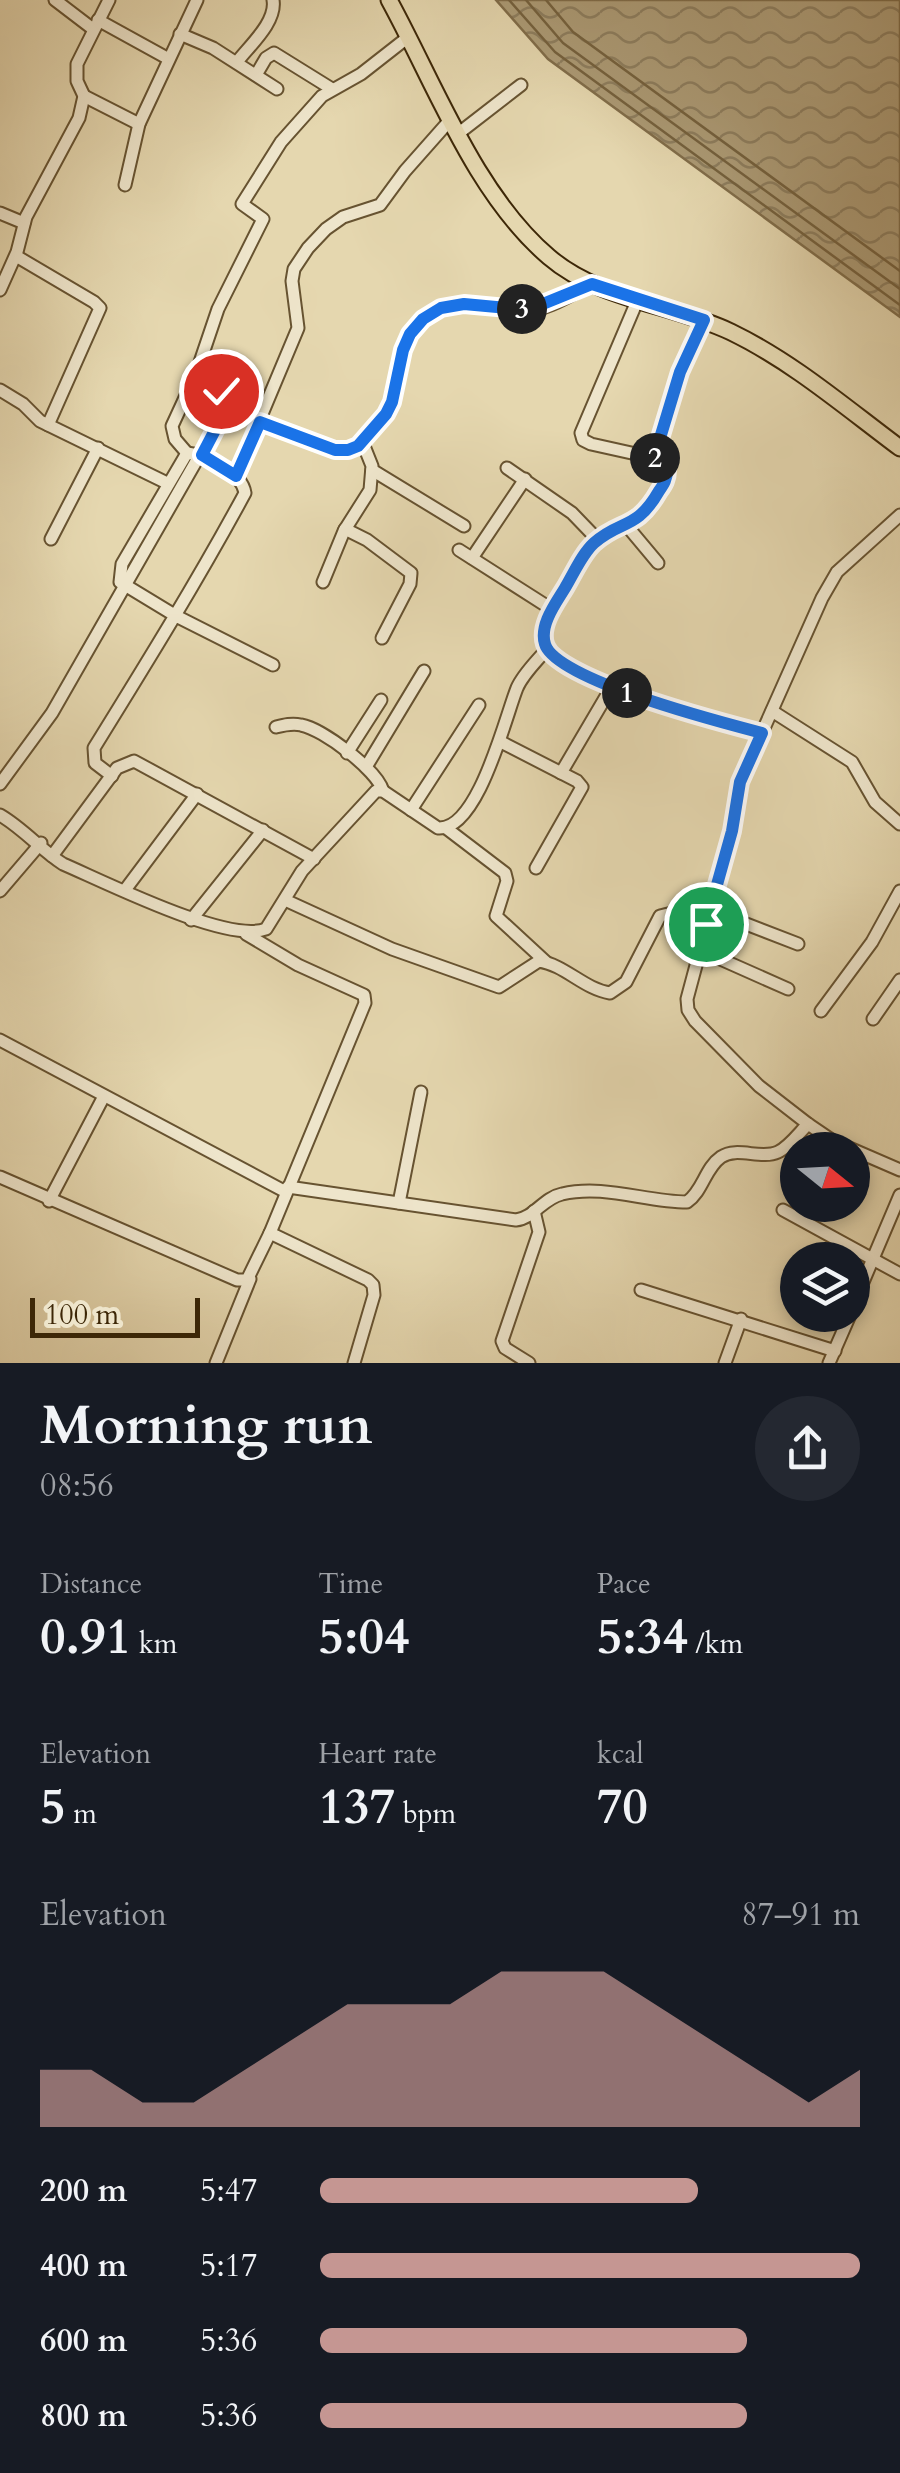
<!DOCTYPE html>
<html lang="en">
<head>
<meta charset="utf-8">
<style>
	body { margin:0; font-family:Cardo,serif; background:#242831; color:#f1f3f6; height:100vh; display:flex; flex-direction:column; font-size:38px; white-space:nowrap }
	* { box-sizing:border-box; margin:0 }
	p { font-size:32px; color:#9ea1a6 }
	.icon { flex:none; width:55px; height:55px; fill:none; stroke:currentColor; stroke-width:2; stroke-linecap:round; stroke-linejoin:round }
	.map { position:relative; height:1363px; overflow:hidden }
	.panel { display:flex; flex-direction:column; background:#171b24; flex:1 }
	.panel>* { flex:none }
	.needle { width:65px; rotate:108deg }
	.tools { position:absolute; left:780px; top:1132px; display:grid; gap:20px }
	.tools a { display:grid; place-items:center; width:90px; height:90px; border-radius:50%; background:#171b24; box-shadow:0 5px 15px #0003; font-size:50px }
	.scale { position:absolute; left:30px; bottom:25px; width:170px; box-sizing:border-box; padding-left:10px; border:5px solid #3d2707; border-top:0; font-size:28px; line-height:35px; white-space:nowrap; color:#3d2707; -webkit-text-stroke:8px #eee5cb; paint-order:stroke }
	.pin { position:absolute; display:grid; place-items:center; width:85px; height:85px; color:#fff; margin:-42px; border:5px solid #fff; border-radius:50%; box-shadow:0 2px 10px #0007 }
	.km { position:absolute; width:50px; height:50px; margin:-25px; border-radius:50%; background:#222; color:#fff; font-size:28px; line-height:50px; text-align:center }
	.round { display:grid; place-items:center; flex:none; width:105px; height:105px; border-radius:52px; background:#242831 }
	.headline { display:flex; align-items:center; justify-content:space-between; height:170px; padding:0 40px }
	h1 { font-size:55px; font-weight:700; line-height:75px }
	.figures { display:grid; grid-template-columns:repeat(3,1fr); gap:15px; height:170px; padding:10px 40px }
	.figures div { display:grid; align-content:center }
	.figures b { font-size:50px; font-weight:700 }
	.figures small { font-size:28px; font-weight:400 }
	.figures p { font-size:28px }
	.chart { height:280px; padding:20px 40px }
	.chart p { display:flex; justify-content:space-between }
	.chart svg { width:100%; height:180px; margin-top:10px; fill:#c59692; opacity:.7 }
	ul { padding:0 40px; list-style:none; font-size:32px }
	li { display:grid; grid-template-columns:160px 120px 1fr; align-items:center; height:75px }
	li i { height:25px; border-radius:12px; background:#c59692 }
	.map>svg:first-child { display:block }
	.water { fill:url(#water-waves); stroke:#806d4a; stroke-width:2.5 }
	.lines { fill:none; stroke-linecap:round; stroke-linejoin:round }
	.shore { stroke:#74613e; stroke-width:2.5 }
	.minor-casing { stroke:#675331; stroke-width:15 }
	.major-casing { stroke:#3d2707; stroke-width:19 }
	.minor { stroke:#eee5cb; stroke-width:11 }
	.major { stroke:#e5d7af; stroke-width:15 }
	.route-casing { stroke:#fff; stroke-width:20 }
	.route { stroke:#1a73e8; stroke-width:12 }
</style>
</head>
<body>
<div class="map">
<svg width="900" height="1363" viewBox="0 0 900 1363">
	<defs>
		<pattern id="water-waves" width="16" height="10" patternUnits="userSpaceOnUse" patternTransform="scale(2.5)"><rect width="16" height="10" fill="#ac9b76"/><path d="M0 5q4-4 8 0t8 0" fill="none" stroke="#8d7e5f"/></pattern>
	</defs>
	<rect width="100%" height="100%" fill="#e5d7af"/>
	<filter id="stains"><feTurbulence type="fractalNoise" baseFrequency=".002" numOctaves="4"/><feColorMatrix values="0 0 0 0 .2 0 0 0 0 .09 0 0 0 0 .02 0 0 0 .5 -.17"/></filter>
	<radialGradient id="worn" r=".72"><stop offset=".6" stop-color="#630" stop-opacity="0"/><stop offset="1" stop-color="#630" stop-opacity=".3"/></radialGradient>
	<!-- water -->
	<polygon class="water" points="496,0 900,0 900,317 548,59"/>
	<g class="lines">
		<!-- shore -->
		<g class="shore">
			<polyline points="509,0 555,52 900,305"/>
			<polyline points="526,0 563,43 900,289"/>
			<polyline points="546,0 573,32 900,271"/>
		</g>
		<!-- minor casing -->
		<g class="minor-casing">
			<g id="minor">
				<polyline points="55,0 93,29"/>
				<polyline points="98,20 167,58"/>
				<polyline points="180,34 213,48 277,89"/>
				<path d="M237,62c12,-16 40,-40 36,-62"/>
				<polyline points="256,75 266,58 274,53 332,89"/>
				<polyline points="84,96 139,124"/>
				<polyline points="459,133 521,85"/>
				<polyline points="125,185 139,124 197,0"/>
				<polyline points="0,213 24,223"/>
				<polyline points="16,256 94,302 100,308 48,425"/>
				<polyline points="0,290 17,252 26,217 79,118 84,96 77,81 77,64 109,0"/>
				<path d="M638,299l-57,134 2,7 8,4 63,14 13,13c0,8 -3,13 -8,20 -23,40 -38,28 -65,52 -12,11 -20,30 -29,45 -9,15 -26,37 -20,56 10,36 179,79 217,89"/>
				<polyline points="0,390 23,404 40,421 167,483"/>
				<path d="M260,423l75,27c16,1 22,-4 33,-16 8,-9 18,-18 23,-30 13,-29 5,-63 32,-85 31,-26 69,-8 105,-9 21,0 45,-17 64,-26"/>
				<polyline points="187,453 175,439 172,426 196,374"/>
				<polyline points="654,458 679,372 704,321"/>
				<polyline points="507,468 572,513 598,540"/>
				<polyline points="372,470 464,526"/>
				<polyline points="236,476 298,328 292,281 294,269 308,248 326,229 343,217 380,205 405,171 451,119"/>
				<polyline points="900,515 837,572 822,598 740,782 732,831 687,999 688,1010 695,1021 759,1086 808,1124 833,1141 900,1170"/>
				<polyline points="627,526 658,563"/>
				<polyline points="345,529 367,540 411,573 410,584 382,638"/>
				<polyline points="51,539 98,448"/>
				<polyline points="459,550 553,610"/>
				<polyline points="472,558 525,479"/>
				<polyline points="323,582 344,531 370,490 372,466 362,441"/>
				<polyline points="772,711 852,762 875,802 900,824"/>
				<path d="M276,727c8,-2 16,-4 25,-2 22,4 76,45 82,66"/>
				<polyline points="501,742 577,781 582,787 536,868"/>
				<polyline points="347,753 381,700"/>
				<polyline points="366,767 424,671"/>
				<polyline points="561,773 611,688"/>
				<path d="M112,776l-17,-13 -1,-15c52,-84 104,-168 151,-255 -4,-22 -37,-38 -58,-40l-65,111 -2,18 56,34 97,49"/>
				<path d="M0,784l52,-71 174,-304c2,-21 -19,-22 -30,-35l22,-65 45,-90 -21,-15 39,-62 41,-46 39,-22 46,-36"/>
				<polyline points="411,810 479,705"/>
				<path d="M0,815c24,14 41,35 63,49 42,18 165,80 203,65l36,-58 74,-80h7l55,37c40,3 67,-110 79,-140 6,-14 19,-26 29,-38"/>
				<polyline points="446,828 505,873 507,881 496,916 546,962"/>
				<polyline points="52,856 117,768 134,761 314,859"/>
				<polyline points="125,890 197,794"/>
				<polyline points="0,891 41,843"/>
				<path d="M285,900l107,49 107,38 40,-26c26,4 45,28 71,32l16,-11 34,-66 12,-3 35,11"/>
				<polyline points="710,910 798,944"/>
				<polyline points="191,920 263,830"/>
				<polyline points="700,950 788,989"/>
				<polyline points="821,1011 872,942 900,891"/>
				<polyline points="873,1019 900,980"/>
				<polyline points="0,1040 286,1192"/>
				<polyline points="0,1177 237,1280 247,1280 270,1233 365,1003 364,995 298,965 246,934"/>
				<path d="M288,1187l228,33c18,-2 27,-22 46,-26 42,-10 84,8 125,8 16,-11 18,-34 34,-45 16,-11 40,3 57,-5 11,-5 21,-19 30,-28"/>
				<polyline points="49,1201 103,1098"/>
				<polyline points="399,1203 421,1092"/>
				<polyline points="783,1210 900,1274"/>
				<polyline points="270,1233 368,1280 373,1285 374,1295 354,1363"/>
				<polyline points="641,1290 835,1351"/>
				<polyline points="852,1308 900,1195"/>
				<polyline points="216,1363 250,1279"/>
				<polyline points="529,1363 505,1348 502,1341 539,1232 534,1211"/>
				<polyline points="725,1363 741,1319"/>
				<polyline points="829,1363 850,1315"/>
			</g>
		</g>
		<!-- major casing -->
		<g class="major-casing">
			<path id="major" d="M389,0c46,84 86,194 160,257 50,43 123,47 182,75 62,30 114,75 169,116"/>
		</g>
		<!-- minor -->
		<use href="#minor" class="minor"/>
		<!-- major -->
		<use href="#major" class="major"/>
	</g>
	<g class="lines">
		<!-- route casing -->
		<g class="route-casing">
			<path id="route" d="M221,391l6,10 -1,8 -24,46 34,21 24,-54 75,28h13l10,-4 28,-32 6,-12 11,-52 7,-16 13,-15 18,-11 23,-4 64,6 64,-26 112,36 -24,52 -26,86 13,12c0,9 -3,14 -8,21 -23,40 -38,28 -65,52 -12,11 -20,30 -29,45 -9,15 -26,37 -20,56 10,36 179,79 217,89l-22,49 -8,49 -26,93"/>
		</g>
		<!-- route -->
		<use href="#route" class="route"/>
	</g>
	<rect width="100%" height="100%" filter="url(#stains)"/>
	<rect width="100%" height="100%" fill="url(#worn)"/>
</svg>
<div class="tools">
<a><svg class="needle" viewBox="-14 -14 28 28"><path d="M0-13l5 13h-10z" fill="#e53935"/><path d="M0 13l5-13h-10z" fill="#9ea1a6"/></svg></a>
<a><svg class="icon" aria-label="layers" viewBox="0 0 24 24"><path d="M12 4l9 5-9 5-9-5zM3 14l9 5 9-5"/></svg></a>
</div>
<div class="scale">100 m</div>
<div class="pin" style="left:706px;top:924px;background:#1e9e55"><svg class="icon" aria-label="arrive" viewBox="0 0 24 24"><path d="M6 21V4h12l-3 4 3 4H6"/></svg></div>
<div class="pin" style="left:221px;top:391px;background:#d93025"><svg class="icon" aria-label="check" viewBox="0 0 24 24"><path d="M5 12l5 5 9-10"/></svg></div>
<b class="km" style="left:627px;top:693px">1</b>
<b class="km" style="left:655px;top:458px">2</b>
<b class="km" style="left:522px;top:309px">3</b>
</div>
<section class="panel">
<div class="headline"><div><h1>Morning run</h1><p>08:56</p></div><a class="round"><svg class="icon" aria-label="share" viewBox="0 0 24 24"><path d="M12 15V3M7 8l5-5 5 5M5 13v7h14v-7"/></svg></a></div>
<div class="figures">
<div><p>Distance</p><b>0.91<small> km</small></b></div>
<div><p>Time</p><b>5:04</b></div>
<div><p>Pace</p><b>5:34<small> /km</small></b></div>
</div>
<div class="figures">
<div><p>Elevation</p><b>5<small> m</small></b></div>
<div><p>Heart rate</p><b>137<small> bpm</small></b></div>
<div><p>kcal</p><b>70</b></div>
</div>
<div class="chart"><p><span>Elevation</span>87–91 m</p>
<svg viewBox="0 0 160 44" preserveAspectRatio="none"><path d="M0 44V30L10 30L20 38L30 38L40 30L50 22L60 14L70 14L80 14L90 6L100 6L110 6L120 14L130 22L140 30L150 38L160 30V44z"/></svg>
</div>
<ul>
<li><b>200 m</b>5:47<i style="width:70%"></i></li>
<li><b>400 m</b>5:17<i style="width:100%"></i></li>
<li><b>600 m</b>5:36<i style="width:79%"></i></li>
<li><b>800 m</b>5:36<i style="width:79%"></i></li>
</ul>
</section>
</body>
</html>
